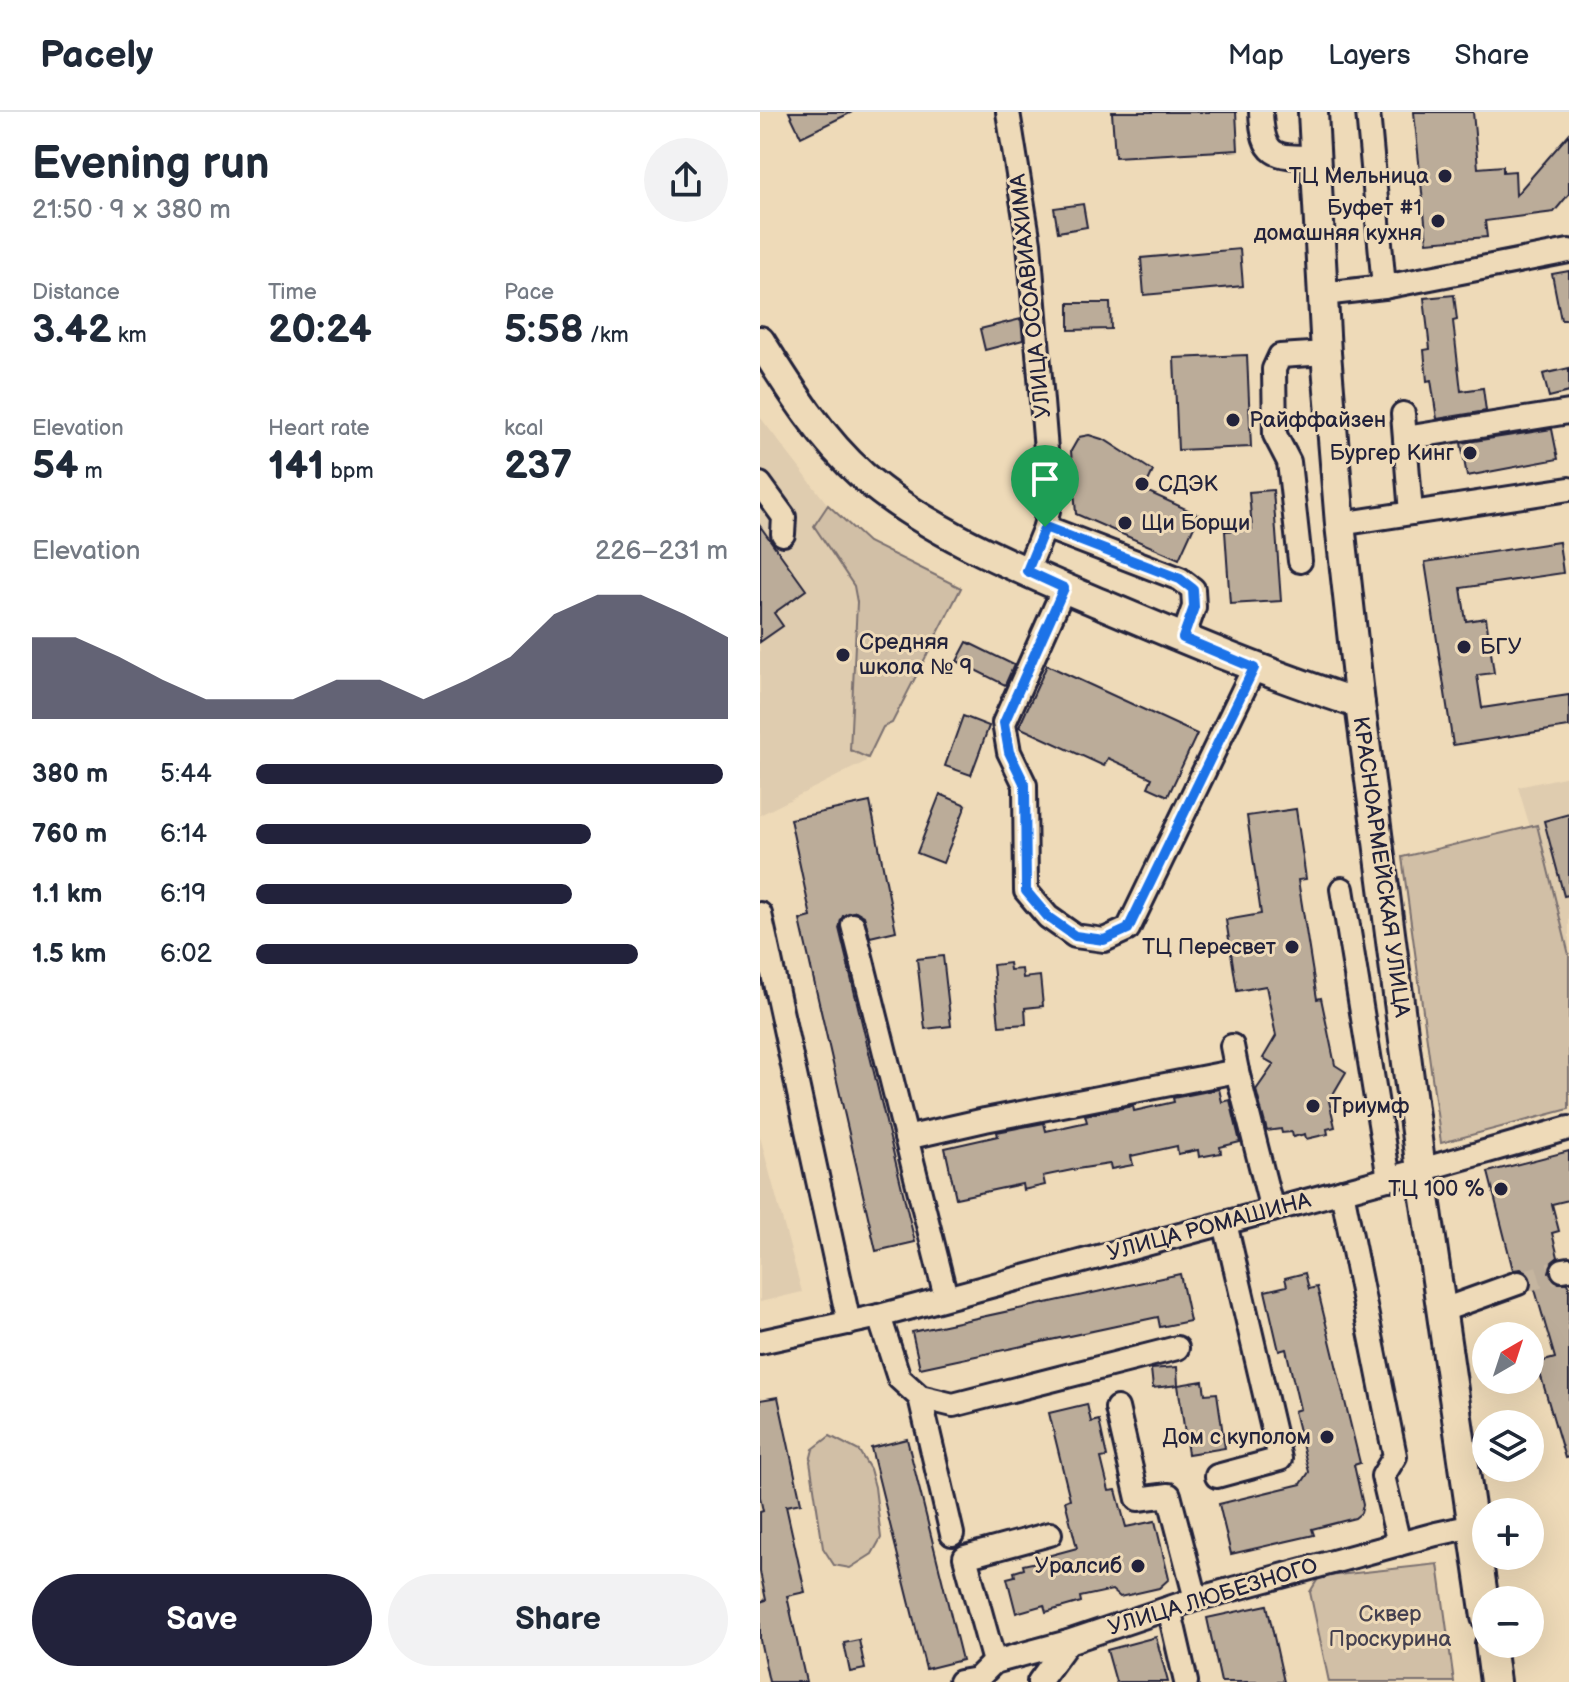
<!DOCTYPE html>
<html lang="en">
<head>
<meta charset="utf-8">
<style>
	body { margin:0; font-family:"Balsamiq Sans",sans-serif; background:#f2f2f3; color:#1f2937; height:100vh; display:flex; flex-direction:column; font-size:30px; white-space:nowrap }
	* { box-sizing:border-box; margin:0 }
	p { font-size:26px; color:#747a83 }
	.icon { flex:none; width:44px; height:44px; fill:none; stroke:currentColor; stroke-width:2; stroke-linecap:round; stroke-linejoin:round }
	.map { position:relative; flex:1; overflow:hidden }
	.details { display:flex; flex-direction:column; background:#fff; width:760px }
	.details>* { flex:none }
	.needle { width:52px; rotate:39deg }
	.controls { position:absolute; left:712px; top:1210px; display:grid; gap:16px }
	.controls a { display:grid; place-items:center; width:72px; height:72px; border-radius:50%; background:#fff; box-shadow:0 8px 32px #0002; font-size:40px }
	.pin { position:absolute; display:grid; place-items:center; width:68px; height:68px; color:#fff; margin:-82px -34px; border-radius:50% 50% 50% 0; rotate:-45deg; box-shadow:0 0 8px #0007 }
	.pin .icon { rotate:45deg }
	.round { display:grid; place-items:center; flex:none; width:84px; height:84px; border-radius:42px; background:#f2f2f3 }
	.summary { display:flex; align-items:center; justify-content:space-between; height:136px; padding:0 32px }
	h1 { font-size:44px; font-weight:600; line-height:60px }
	.stats { display:grid; grid-template-columns:repeat(3,1fr); gap:12px; height:136px; padding:8px 32px }
	.stats div { display:grid; align-content:center }
	.stats b { font-size:40px; font-weight:600 }
	.stats small { font-size:22px; font-weight:400 }
	.stats p { font-size:22px }
	.chart { height:224px; padding:16px 32px }
	.chart p { display:flex; justify-content:space-between }
	.chart svg { width:100%; height:144px; margin-top:8px; fill:#22223b; opacity:.7 }
	.action { display:flex; gap:16px; margin-top:auto; padding:16px 32px }
	.action a { flex:1; height:92px; border-radius:48px; background:#22223b; color:#fff; font-size:32px; font-weight:600; line-height:92px; text-align:center }
	.action a+a { background:#f2f2f3; color:#1f2937 }
	ul { padding:0 32px; list-style:none; font-size:26px }
	li { display:grid; grid-template-columns:128px 96px 1fr; align-items:center; height:60px }
	li i { height:20px; border-radius:10px; background:#22223b }
	header { display:flex; align-items:center; gap:48px; box-sizing:border-box; height:112px; padding:0 40px; background:#fff; border-bottom:2px solid #e0e1e3 }
	header strong { font-size:38px }
	nav { display:flex; gap:44px; margin-inline-start:auto; font-size:28px }
	main { display:flex; flex:1; min-height:0 }
	.map>svg:first-child { display:block }
	.built { fill:#dfccaf }
	.green { fill:#d1bfa6; stroke:#7a7070; stroke-width:2 }
	.building { fill:#bbac99; stroke:#22223b; stroke-width:2 }
	.lines { fill:none; stroke-linecap:round; stroke-linejoin:round }
	.minor-tunnel { stroke:#c5b59f; stroke-width:22; stroke-dasharray:22 11; stroke-linecap:butt }
	.minor-casing { stroke:#22223b; stroke-width:28 }
	.major-casing { stroke:#22223b; stroke-width:34 }
	.minor { stroke:#eedab8; stroke-width:22 }
	.major { stroke:#eedab8; stroke-width:28 }
	.route-casing { stroke:#fff; stroke-width:16 }
	.route { stroke:#1a73e8; stroke-width:10 }
	.poi-dot { fill:#22223b; stroke:#eedab8; stroke-width:3 }
	.labels { text-anchor:middle; dominant-baseline:central; stroke-width:6; stroke-linejoin:round; paint-order:stroke }
	.poi-label { font-size:22px; fill:#22223b; stroke:#eedab8; text-anchor:end }
	.street-label { font-size:22px; fill:#22223b; stroke:#eedab8 }
	.park-label { font-size:22px; fill:#454150; stroke:#eedab8 }
</style>
</head>
<body>
<header>
<strong>Pacely</strong>
<nav><a>Map</a><a>Layers</a><a>Share</a></nav>
</header>
<main>
<section class="details">
<div class="summary"><div><h1>Evening run</h1><p>21:50 · 9 × 380 m</p></div><a class="round"><svg class="icon" aria-label="share" viewBox="0 0 24 24"><path d="M12 15V3M7 8l5-5 5 5M5 13v7h14v-7"/></svg></a></div>
<div class="stats">
<div><p>Distance</p><b>3.42<small> km</small></b></div>
<div><p>Time</p><b>20:24</b></div>
<div><p>Pace</p><b>5:58<small> /km</small></b></div>
</div>
<div class="stats">
<div><p>Elevation</p><b>54<small> m</small></b></div>
<div><p>Heart rate</p><b>141<small> bpm</small></b></div>
<div><p>kcal</p><b>237</b></div>
</div>
<div class="chart"><p><span>Elevation</span>226–231 m</p>
<svg viewBox="0 0 160 44" preserveAspectRatio="none"><path d="M0 44V19L10 19L20 25L30 32L40 38L50 38L60 38L70 32L80 32L90 38L100 32L110 25L120 12L130 6L140 6L150 12L160 19V44z"/></svg>
</div>
<ul>
<li><b>380 m</b>5:44<i style="width:99%"></i></li>
<li><b>760 m</b>6:14<i style="width:71%"></i></li>
<li><b>1.1 km</b>6:19<i style="width:67%"></i></li>
<li><b>1.5 km</b>6:02<i style="width:81%"></i></li>
</ul>
<div class="action"><a>Save</a><a>Share</a></div>
</section>
<div class="map">
<svg width="809" height="1570" viewBox="0 0 809 1570">
	<rect width="100%" height="100%" fill="#eedab8"/>
	<filter id="ink" filterUnits="userSpaceOnUse"><feTurbulence type="fractalNoise" baseFrequency=".0125" numOctaves="2"/><feDisplacementMap in="SourceGraphic" scale="16" xChannelSelector="R" yChannelSelector="G"/><feConvolveMatrix kernelMatrix="1 2 1 2 8 2 1 2 1" color-interpolation-filters="sRGB"/></filter>
	<g filter="url(#ink)">
		<!-- built -->
		<g class="built">
			<polygon points="0,305 68,393 107,430 201,476 132,611 123,615 105,650 0,703"/>
			<polygon points="809,664 809,843 777,713 770,715 758,675"/>
			<polygon points="0,1025 42,1180 0,1190"/>
		</g>
		<!-- green -->
		<g class="green">
			<polygon points="68,393 108,430 201,476 132,611 123,615 108,646 90,638 97,490 94,474 54,414"/>
			<polygon points="777,713 809,843 809,997 681,1031 642,745"/>
			<polygon points="70,1324 99,1339 110,1357 115,1375 121,1426 112,1442 90,1456 74,1453 63,1436 50,1349 53,1337"/>
			<polygon points="678,1452 694,1570 569,1570 550,1480 559,1465"/>
		</g>
		<!-- building -->
		<g class="building">
			<polygon points="29,0 92,0 41,25"/>
			<polygon points="352,0 476,0 478,38 355,45"/>
			<polygon points="654,0 713,0 718,56 743,54 743,60 755,59 756,83 809,22 809,82 794,100 725,109 727,125 667,130"/>
			<polygon points="323,92 327,115 298,120 294,96"/>
			<polygon points="480,137 483,174 384,183 381,146"/>
			<polygon points="809,159 809,208 801,208 792,162"/>
			<polygon points="694,183 697,208 693,209 701,279 723,276 726,299 677,307 671,268 667,269 664,238 670,237 664,186"/>
			<polygon points="309,191 350,191 351,217 309,218"/>
			<polygon points="261,207 263,228 225,238 220,217"/>
			<polygon points="487,243 491,335 418,338 414,246"/>
			<polygon points="809,256 809,280 789,285 783,262"/>
			<polygon points="792,317 798,347 707,364 701,331"/>
			<polygon points="329,323 345,328 393,359 384,378 439,403 419,447 316,402 311,339 319,325"/>
			<polygon points="513,378 521,489 470,492 465,419 492,417 489,380"/>
			<polygon points="0,414 46,478 14,501 23,514 0,530"/>
			<polygon points="799,430 803,461 701,476 706,509 726,506 734,561 717,563 722,596 809,583 809,615 693,633 665,450"/>
			<polygon points="207,530 254,553 245,573 197,549"/>
			<polygon points="287,553 437,622 408,684 388,675 392,666 348,646 344,654 259,615"/>
			<polygon points="203,604 229,614 211,663 185,654"/>
			<polygon points="180,682 206,693 183,751 157,741"/>
			<polygon points="110,690 136,819 110,825 104,804 96,799 83,804 79,816 155,1130 116,1139 40,808 51,805 30,707"/>
			<polygon points="536,697 546,767 538,768 557,887 561,886 575,953 586,960 569,989 575,1015 567,1017 568,1022 546,1027 545,1022 533,1025 532,1020 522,1021 521,1017 507,1019 496,978 514,952 503,946 516,924 506,874 477,879 466,808 501,802 487,704"/>
			<polygon points="809,702 809,783 804,784 784,709"/>
			<polygon points="183,844 191,914 165,917 157,847"/>
			<polygon points="249,851 250,858 262,857 263,866 280,864 283,894 265,896 266,912 239,914 233,853"/>
			<polygon points="459,977 462,990 470,988 480,1030 460,1035 461,1041 439,1045 438,1038 418,1042 417,1034 371,1044 373,1053 351,1057 350,1052 317,1057 283,1064 285,1073 263,1078 262,1072 196,1086 185,1036 238,1024 237,1020 284,1011 286,1019 327,1010 325,1003 373,994 374,999 414,990 413,986"/>
			<polygon points="809,1039 809,1088 792,1092 799,1119 792,1121 798,1145 790,1152 789,1160 793,1167 799,1171 808,1171 809,1174 809,1345 805,1346 777,1251 795,1246 771,1164 761,1157 753,1158 728,1060"/>
			<polygon points="545,1161 549,1177 557,1175 600,1351 594,1353 603,1393 601,1401 595,1406 552,1417 554,1423 471,1442 459,1392 541,1372 549,1360 534,1299 540,1297 526,1237 519,1239 505,1179 527,1174 525,1166"/>
			<polygon points="420,1162 430,1209 400,1215 398,1205 160,1256 152,1220"/>
			<polygon points="417,1255 418,1273 393,1276 391,1257"/>
			<polygon points="443,1269 445,1282 457,1281 465,1336 428,1342 418,1273"/>
			<polygon points="18,1285 41,1391 26,1394 45,1480 27,1484 46,1570 9,1570 0,1528 0,1490 6,1488 0,1460 0,1400 3,1399 0,1385 0,1288"/>
			<polygon points="327,1292 331,1310 339,1308 347,1345 341,1346 349,1379 356,1378 366,1415 395,1409 409,1467 399,1476 360,1485 352,1478 320,1485 321,1490 286,1500 284,1493 256,1501 247,1466 255,1464 254,1460 264,1457 263,1453 281,1449 280,1446 317,1436 305,1389 310,1387 289,1301"/>
			<polygon points="147,1327 202,1548 166,1557 111,1336"/>
			<polygon points="507,1493 524,1570 461,1570 447,1506"/>
			<polygon points="396,1525 408,1570 356,1570 347,1538"/>
			<polygon points="99,1528 105,1557 90,1560 84,1531"/>
		</g>
		<g class="lines">
			<!-- minor-tunnel -->
			<polyline class="minor-tunnel" points="758,1171 803,1158"/>
			<!-- minor casing -->
			<g class="minor-casing">
				<g id="minor">
					<polyline points="248,0 269,131 290,387 285,415 267,459"/>
					<path d="M501,0c2,46 14,45 55,45"/>
					<polyline points="608,0 624,175"/>
					<polyline points="563,182 624,175 809,139"/>
					<polyline points="643,302 651,401"/>
					<polyline points="645,326 809,300"/>
					<polyline points="0,372 24,405 23,422"/>
					<polyline points="580,412 809,377"/>
					<polyline points="285,415 420,467 433,477 434,495 423,526"/>
					<polyline points="540,449 529,350 515,323 514,257 520,244 566,241"/>
					<polyline points="304,476 244,611 249,640 265,673 266,779 288,805 315,824 344,828 368,817 494,556"/>
					<polyline points="582,777 629,1067"/>
					<polyline points="0,802 89,1211"/>
					<polyline points="93,813 186,1185"/>
					<polyline points="477,959 512,1098"/>
					<polyline points="146,1026 225,1008 477,959 472,934"/>
					<polyline points="582,1079 635,1344 623,1364 639,1432"/>
					<polyline points="803,1158 809,1157"/>
					<polyline points="683,1198 758,1171"/>
					<polyline points="119,1204 139,1266 160,1285 193,1293 417,1236"/>
					<polyline points="0,1230 119,1204 661,1058 809,1016"/>
					<polyline points="160,1285 192,1422"/>
					<polyline points="357,1296 378,1387 409,1383 436,1487"/>
					<polyline points="457,1364 520,1347 465,1111"/>
					<polyline points="409,1496 426,1570"/>
					<polyline points="234,1550 205,1445 290,1422"/>
					<polyline points="200,1570 217,1567 234,1550 308,1530 436,1487 676,1422 713,1414"/>
					<polyline points="279,1570 308,1530"/>
				</g>
			</g>
			<!-- major casing -->
			<g class="major-casing">
				<g id="major">
					<polyline points="553,0 566,241 580,412 600,592 661,1058 726,1505"/>
					<path d="M0,229c30,48 61,98 103,135 66,57 161,95 241,129 85,36 168,71 256,99"/>
					<polyline points="730,1532 735,1570"/>
				</g>
			</g>
			<!-- minor -->
			<use href="#minor" class="minor"/>
			<!-- major -->
			<use href="#major" class="major"/>
		</g>
	</g>
	<g class="lines" filter="url(#ink)">
		<!-- route casing -->
		<g class="route-casing">
			<polygon id="route" points="285,415 420,467 433,477 434,495 423,526 494,556 368,817 344,828 315,824 288,805 266,779 265,673 249,640 244,611 304,476 267,459"/>
		</g>
		<!-- route -->
		<use href="#route" class="route"/>
	</g>
	<!-- markers -->
	<g class="poi-dot">
		<circle cx="685" cy="64" r="8"/>
		<circle cx="678" cy="109" r="8"/>
		<circle cx="473" cy="308" r="8"/>
		<circle cx="710" cy="341" r="8"/>
		<circle cx="382" cy="372" r="8"/>
		<circle cx="365" cy="411" r="8"/>
		<circle cx="704" cy="535" r="8"/>
		<circle cx="83" cy="543" r="8"/>
		<circle cx="532" cy="835" r="8"/>
		<circle cx="553" cy="994" r="8"/>
		<circle cx="741" cy="1077" r="8"/>
		<circle cx="567" cy="1325" r="8"/>
		<circle cx="378" cy="1454" r="8"/>
	</g>
	<g class="labels">
		<!-- poi labels -->
		<g class="poi-label">
			<text x="669" y="64">ТЦ Мельница</text>
			<text x="662" y="96">Буфет #1<tspan x="662" dy="25">домашняя кухня</tspan></text>
			<text x="489" y="308" text-anchor="start">Райффайзен</text>
			<text x="694" y="341">Бургер Кинг</text>
			<text x="398" y="372" text-anchor="start">СДЭК</text>
			<text x="381" y="411" text-anchor="start">Щи Борщи</text>
			<text x="99" y="530" text-anchor="start">Средняя<tspan x="99" dy="25">школа № 9</tspan></text>
			<text x="720" y="535" text-anchor="start">БГУ</text>
			<text x="516" y="835">ТЦ Пересвет</text>
			<text x="569" y="994" text-anchor="start">Триумф</text>
			<text x="725" y="1077">ТЦ 100 %</text>
			<text x="551" y="1325">Дом с куполом</text>
			<text x="362" y="1454">Уралсиб</text>
		</g>
		<!-- street labels -->
		<g class="street-label">
			<text transform="translate(271 184) rotate(-96)">УЛИЦА ОСОАВИАХИМА</text>
			<text transform="translate(621 755) rotate(82)">КРАСНОАРМЕЙСКАЯ УЛИЦА</text>
			<text transform="translate(449 1115) rotate(-15)">УЛИЦА РОМАШИНА</text>
			<text transform="translate(453 1485) rotate(-17)">УЛИЦА ЛЮБЕЗНОГО</text>
		</g>
		<!-- park labels -->
		<g class="park-label">
			<text x="630" y="1502">Сквер<tspan x="630" dy="25">Проскурина</tspan></text>
		</g>
	</g>
</svg>
<div class="controls">
<a><svg class="needle" viewBox="-14 -14 28 28"><path d="M0-13l5 13h-10z" fill="#e53935"/><path d="M0 13l5-13h-10z" fill="#747a83"/></svg></a>
<a><svg class="icon" aria-label="layers" viewBox="0 0 24 24"><path d="M12 4l9 5-9 5-9-5zM3 14l9 5 9-5"/></svg></a>
<a>+</a>
<a>−</a>
</div>
<div class="pin" style="left:285px;top:415px;background:#1e9e55"><svg class="icon" aria-label="arrive" viewBox="0 0 24 24"><path d="M6 21V4h12l-3 4 3 4H6"/></svg></div>
</div>
</main>
</body>
</html>
